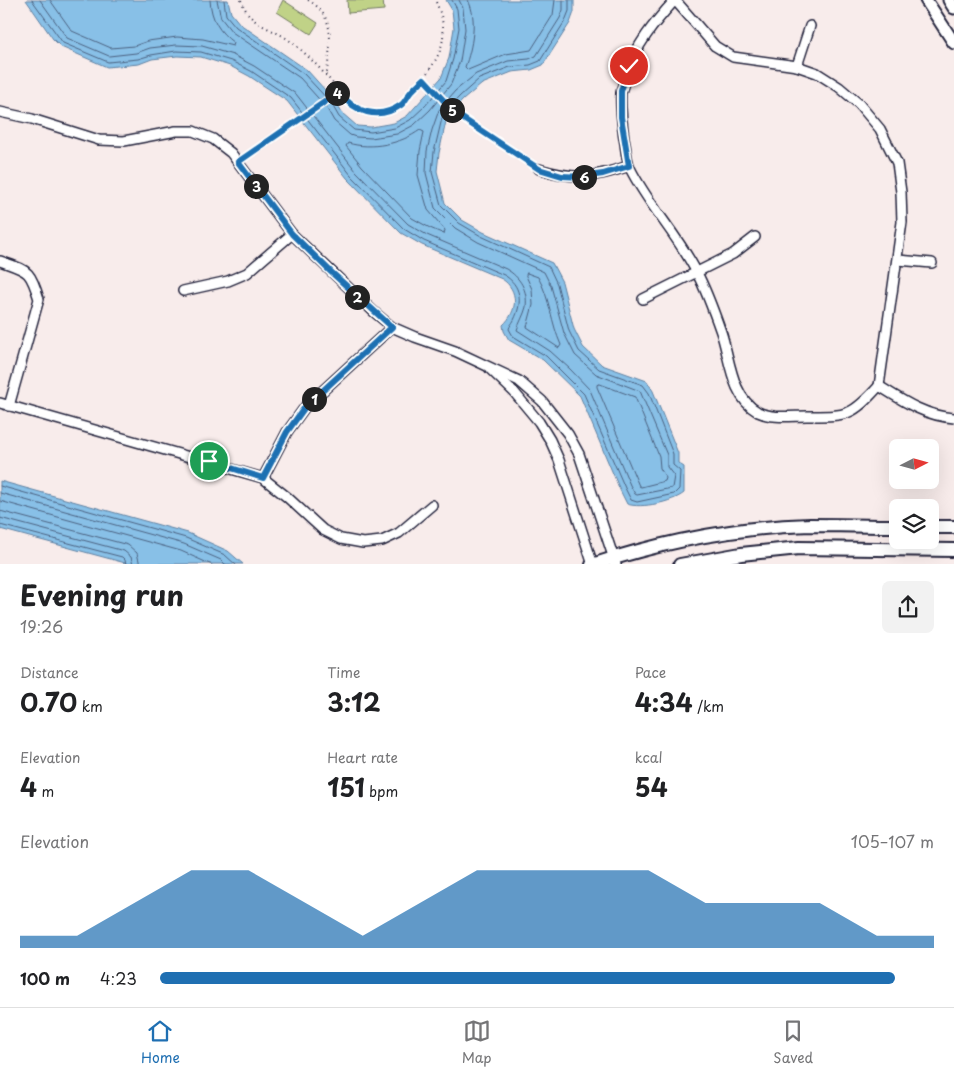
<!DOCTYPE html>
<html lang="en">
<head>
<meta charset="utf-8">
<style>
	body { margin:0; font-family:"Playpen Sans",sans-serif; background:#f2f2f2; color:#202124; height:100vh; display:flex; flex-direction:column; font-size:19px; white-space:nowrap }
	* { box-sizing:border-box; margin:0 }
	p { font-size:16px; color:#757577 }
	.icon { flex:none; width:28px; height:28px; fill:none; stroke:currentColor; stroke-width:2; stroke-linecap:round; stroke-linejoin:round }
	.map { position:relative; height:564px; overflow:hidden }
	.drawer { display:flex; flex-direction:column; background:#fff; flex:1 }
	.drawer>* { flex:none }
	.needle { width:32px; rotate:84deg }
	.tools { position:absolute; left:889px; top:439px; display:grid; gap:10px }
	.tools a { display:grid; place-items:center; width:50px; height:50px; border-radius:8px; background:#fff; box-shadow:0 5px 20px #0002; font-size:25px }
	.pin { position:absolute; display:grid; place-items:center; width:42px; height:42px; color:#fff; margin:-21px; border:2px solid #fff; border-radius:50%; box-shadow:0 1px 5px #0007 }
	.km { position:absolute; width:25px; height:25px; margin:-12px; border-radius:50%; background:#222; color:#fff; font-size:14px; line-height:25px; text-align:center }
	.round { display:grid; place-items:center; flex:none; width:52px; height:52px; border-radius:8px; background:#f2f2f2 }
	.headline { display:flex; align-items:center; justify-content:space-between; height:85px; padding:0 20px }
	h1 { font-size:28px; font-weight:700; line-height:38px }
	.figures { display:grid; grid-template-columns:repeat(3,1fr); gap:8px; height:85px; padding:5px 20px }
	.figures div { display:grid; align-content:center }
	.figures b { font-size:25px; font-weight:700 }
	.figures small { font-size:14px; font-weight:400 }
	.figures p { font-size:14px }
	.chart { height:140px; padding:10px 20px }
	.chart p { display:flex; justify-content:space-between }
	.chart svg { width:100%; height:90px; margin-top:5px; fill:#1f6fb2; opacity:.7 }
	ul { padding:0 20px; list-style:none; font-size:16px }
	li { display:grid; grid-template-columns:80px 60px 1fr; align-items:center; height:38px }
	li i { height:12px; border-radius:6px; background:#1f6fb2 }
	.tabs { display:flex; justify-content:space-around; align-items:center; height:70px; border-top:1px solid #e0e0e0; background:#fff; font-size:14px; color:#757577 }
	.tabs a { display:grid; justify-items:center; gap:2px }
	.tabs .on { color:#1f6fb2 }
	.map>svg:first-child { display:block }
	.green { fill:#c0d287; stroke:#717a61 }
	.water { fill:#88c0e7; stroke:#5f81a2 }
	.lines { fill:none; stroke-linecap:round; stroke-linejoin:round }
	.shore { stroke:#4b6180; stroke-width:1 }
	.minor-casing { stroke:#22223b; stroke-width:12 }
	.tertiary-casing { stroke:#22223b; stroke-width:15 }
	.secondary-casing { stroke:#22223b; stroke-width:16 }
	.path { stroke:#22223b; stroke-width:2; stroke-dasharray:1 4; stroke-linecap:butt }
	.minor { stroke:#fff; stroke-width:9 }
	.tertiary { stroke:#fff; stroke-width:11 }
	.secondary { stroke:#fff; stroke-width:12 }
	.route-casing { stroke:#fff; stroke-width:10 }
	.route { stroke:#1f6fb2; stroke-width:6 }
</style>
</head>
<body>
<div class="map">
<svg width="954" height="565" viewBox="0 0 954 565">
	<rect width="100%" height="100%" fill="#f8eceb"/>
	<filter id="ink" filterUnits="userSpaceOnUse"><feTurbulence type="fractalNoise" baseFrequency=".02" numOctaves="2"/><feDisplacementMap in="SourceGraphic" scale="10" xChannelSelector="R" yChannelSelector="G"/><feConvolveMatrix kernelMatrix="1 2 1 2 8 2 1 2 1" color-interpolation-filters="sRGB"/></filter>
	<g filter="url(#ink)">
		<!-- green -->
		<g class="green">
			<polygon points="283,0 318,23 311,34 277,12"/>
			<polygon points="347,0 383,0 384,10 348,13"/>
		</g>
		<!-- water -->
		<g class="water">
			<path d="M26,0h202l3,13 9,11 67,46 28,31 7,12 15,13 14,1 23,-4 13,-7 34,-38 8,-20 5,-30 -2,-18 -6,-10h128v12l-4,11 -27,42 -12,5 -19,2 -30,12 -19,16 -16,17 -8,36 -2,18 8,32 17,17 21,12 69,31 10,19 12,47 9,18 19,18 45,16 6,10 25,62v10l6,4v26c-11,9 -43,16 -57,11l-7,-14 -40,-94 -37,-36 -34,-20 -5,-9 -1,-6c15,-14 16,-35 -1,-46l-80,-34 -21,-12 -54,-55 -60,-77 -38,-25 -19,-10 -29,-9 -24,-1 -25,3 -13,5 -32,3 -46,-20 -8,-8z"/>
			<polygon points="0,481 188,533 228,551 243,564 129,564 0,529"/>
		</g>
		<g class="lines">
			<!-- shore -->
			<g class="shore">
				<path d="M32,0l31,43 45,19 30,-3 13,-4 25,-4 25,1 30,9 20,10 40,27 60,77 53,54 20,12 80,34c17,10 19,27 10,45 -2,4 -4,5 -5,9l4,7 33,20 38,38 41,94 6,12 6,2 37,-8 5,-5 1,-18 -7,-6v-11l-24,-61 -6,-8 -44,-16 -20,-18 -10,-20 -12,-47 -8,-17 -68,-31 -22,-13 -18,-18 -9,-33 2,-20 9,-38 17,-18 19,-17 31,-12 20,-2 10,-4 25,-40 4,-10v-11"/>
				<path d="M40,0l27,38 42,18 27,-3 14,-5 26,-3 26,1 31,9 21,11 42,28 60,77 52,53 19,11 79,34c14,8 22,21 20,38 -2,8 -7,16 -9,23l33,21 20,18 20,21 40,95 5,9 2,1 35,-7 2,-12 -7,-9v-12l-27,-64 -44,-17 -21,-19 -11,-22 -13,-47 -7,-14 -66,-30 -23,-14 -20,-20 -9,-35 1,-22 5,-21 7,-20 16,-19 21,-17 32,-13 21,-2 7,-3 24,-38 3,-8v-10"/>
				<path d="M50,0l22,31 39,17 23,-2 14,-5 29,-4 26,2 30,7 1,-3c-15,-11 -23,-24 -24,-43"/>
				<polyline points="217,0 221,18 232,32 300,78 326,107 334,121 350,135 356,137 371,138 397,134 414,125 430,110 451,84 460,61 465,29 463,8 459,0"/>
				<polyline points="224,0 226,15 236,27 304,74 331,103 339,117 354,130 371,132 395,128 410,120 425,106 446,81 453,59 459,28 457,9 452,0"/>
				<path d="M468,0c10,19 4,48 -3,67l3,3 38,-16 25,-4 22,-35 2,-15"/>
				<path d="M420,130l4,2 -4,19 -2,24 10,35 17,20 -1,4 -14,-6 -18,-10 -50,-52 -16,-20 2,-3c23,7 53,1 72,-13z"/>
				<path d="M527,273l11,4c12,21 13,46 23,68l-2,3 -32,-21 6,-22 -1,-16 -6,-13z"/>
				<polygon points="600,384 635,397 659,456 660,468 666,478 665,481 641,487 639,486 597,387 597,385"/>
				<polyline points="0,486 186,538 225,555 236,565"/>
				<polyline points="0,493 184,544 221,560 226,565"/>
				<polyline points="0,501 181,551 212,565"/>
				<polyline points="0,511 128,545 137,553 140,565"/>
				<polyline points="0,518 124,551 131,557 133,565"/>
				<polyline points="0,525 122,557 125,560 126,565"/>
			</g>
			<!-- minor casing -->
			<g class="minor-casing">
				<g id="minor">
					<path d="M675,0c-21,23 -39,45 -49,75 -1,6 -4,12 -5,18 -1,16 1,30 3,45 2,9 2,21 6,30 18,37 48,67 67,105 10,19 17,39 24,59 9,26 10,65 37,80 15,7 33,4 49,4 40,0 44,1 72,-30"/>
					<polyline points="675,0 715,46 733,57 797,66 817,73 839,87 859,104 880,129 897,163 901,192 902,222 879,386"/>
					<polyline points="797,66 810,26"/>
					<polyline points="0,112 32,119 99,140 124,141 176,131 193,131 213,139 231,153 292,234 374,312 392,327 415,337 455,351 519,381 542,401 568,434 579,454 616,565"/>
					<path d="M539,169c37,11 54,9 90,-3"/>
					<polyline points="898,260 932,263"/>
					<path d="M0,261c28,10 30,8 39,38l-30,107"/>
					<polyline points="183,291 228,281 247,273 292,234"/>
					<polyline points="643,299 733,254 755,237"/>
					<polyline points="490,369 514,392 539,422 550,440 559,460 593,565"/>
					<path d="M879,386c24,15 46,30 75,32"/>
					<polyline points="0,403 263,478 287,497 323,530 341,539 363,543 382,541 399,533 432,505"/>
					<polyline points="263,478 287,432 305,407 392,327"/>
				</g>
			</g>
			<!-- tertiary casing -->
			<g class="tertiary-casing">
				<g id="tertiary">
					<polyline points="926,0 954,43"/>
					<polyline points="949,0 954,8"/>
				</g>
			</g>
			<!-- secondary casing -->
			<g class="secondary-casing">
				<g id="secondary">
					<polyline points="930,527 954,527"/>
					<path d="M592,565c70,-23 145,-38 218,-40 29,0 58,1 88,1"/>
					<polyline points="680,565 741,554 799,548 954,550"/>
				</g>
			</g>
			<!-- path -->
			<g class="path">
				<path d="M241,0c10,26 24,25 45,38 17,12 31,27 44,42 6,7 10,16 16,22 8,7 22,12 32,12 9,0 21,-6 27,-13 2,-3 4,-7 6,-9 27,-30 43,-52 24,-92"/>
				<path d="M308,0c29,17 22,44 19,72l-3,2"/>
				<polyline points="424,79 456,114 531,164"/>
				<polyline points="246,156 338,92"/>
			</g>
			<!-- minor -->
			<use href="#minor" class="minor"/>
			<!-- tertiary -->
			<use href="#tertiary" class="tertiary"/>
			<!-- secondary -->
			<use href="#secondary" class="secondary"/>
		</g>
	</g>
	<g class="lines" filter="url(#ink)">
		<!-- route casing -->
		<g class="route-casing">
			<path id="route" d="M209,461l54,17 24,-46 18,-25 87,-80 -61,-55 -39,-38 -54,-72 101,-70c15,20 39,29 62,13 4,-3 6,-8 9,-12 4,-5 10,-10 14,-14l32,35 83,55 23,7 20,1 21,-3 26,-8 -8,-49v-26l8,-25"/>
		</g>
		<!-- route -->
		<use href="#route" class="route"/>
	</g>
</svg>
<div class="tools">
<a><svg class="needle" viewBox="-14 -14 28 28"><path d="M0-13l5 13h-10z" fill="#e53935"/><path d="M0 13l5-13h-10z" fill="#757577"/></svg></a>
<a><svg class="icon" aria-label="layers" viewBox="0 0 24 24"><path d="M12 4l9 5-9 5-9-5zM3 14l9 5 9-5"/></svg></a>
</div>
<div class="pin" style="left:209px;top:461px;background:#1e9e55"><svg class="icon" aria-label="arrive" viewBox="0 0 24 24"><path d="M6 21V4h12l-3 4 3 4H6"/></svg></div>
<div class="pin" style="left:629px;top:66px;background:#d93025"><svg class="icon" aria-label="check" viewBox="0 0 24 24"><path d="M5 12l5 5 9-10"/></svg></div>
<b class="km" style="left:314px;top:399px">1</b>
<b class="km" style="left:357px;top:297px">2</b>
<b class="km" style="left:256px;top:186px">3</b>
<b class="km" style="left:337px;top:93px">4</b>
<b class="km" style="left:452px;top:110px">5</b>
<b class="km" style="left:584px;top:177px">6</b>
</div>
<section class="drawer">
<div class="headline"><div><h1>Evening run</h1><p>19:26</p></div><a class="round"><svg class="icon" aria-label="share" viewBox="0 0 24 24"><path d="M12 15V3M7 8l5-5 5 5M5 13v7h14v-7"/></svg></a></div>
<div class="figures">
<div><p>Distance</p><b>0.70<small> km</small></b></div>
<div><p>Time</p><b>3:12</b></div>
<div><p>Pace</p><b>4:34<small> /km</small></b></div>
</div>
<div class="figures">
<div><p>Elevation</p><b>4<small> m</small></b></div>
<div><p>Heart rate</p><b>151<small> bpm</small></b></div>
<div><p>kcal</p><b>54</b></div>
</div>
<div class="chart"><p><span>Elevation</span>105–107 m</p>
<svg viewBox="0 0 160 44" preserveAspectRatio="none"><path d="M0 44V38L10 38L20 22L30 6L40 6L50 22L60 38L70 22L80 6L90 6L100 6L110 6L120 22L130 22L140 22L150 38L160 38V44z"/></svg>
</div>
<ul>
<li><b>100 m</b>4:23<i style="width:95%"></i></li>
</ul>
</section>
<nav class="tabs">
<a class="on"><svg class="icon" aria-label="home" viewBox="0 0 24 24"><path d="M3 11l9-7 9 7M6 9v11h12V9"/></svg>Home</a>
<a><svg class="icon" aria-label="map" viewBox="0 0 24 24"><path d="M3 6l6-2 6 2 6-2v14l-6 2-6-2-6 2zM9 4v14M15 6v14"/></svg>Map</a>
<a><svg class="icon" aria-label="saved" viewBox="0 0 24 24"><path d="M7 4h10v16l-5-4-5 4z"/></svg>Saved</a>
</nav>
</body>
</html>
